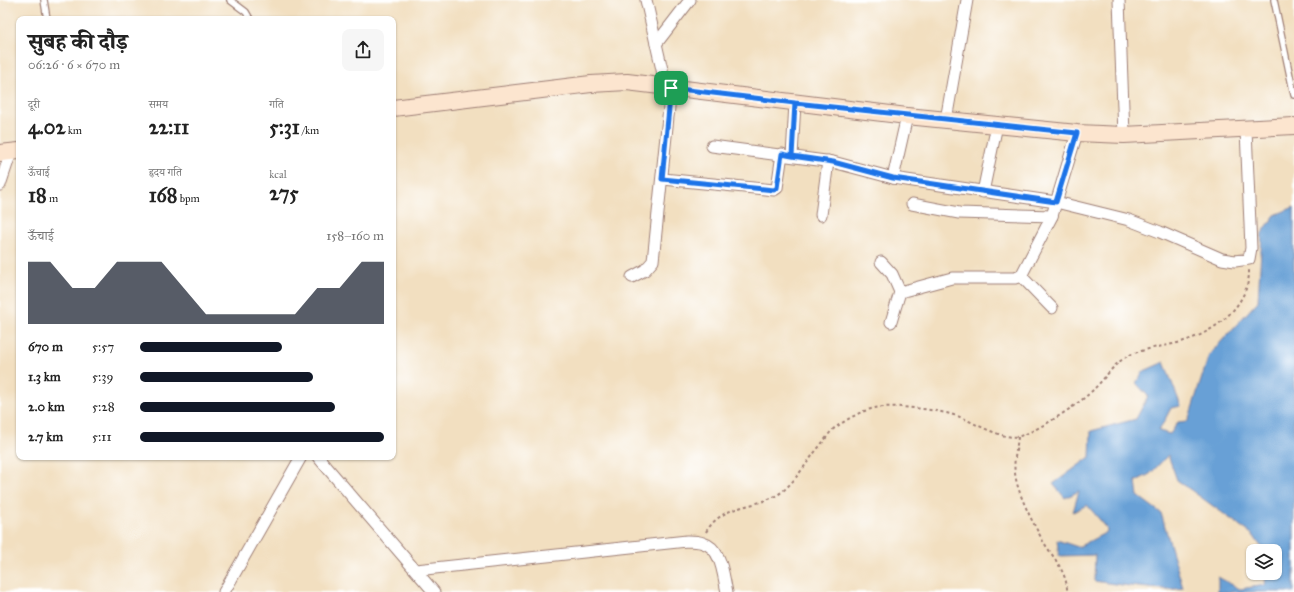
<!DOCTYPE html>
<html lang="hi">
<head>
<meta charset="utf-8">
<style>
	body { margin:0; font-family:"IM FELL Great Primer","Noto Serif Devanagari",serif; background:#f6f6f6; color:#222; height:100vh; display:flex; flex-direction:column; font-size:15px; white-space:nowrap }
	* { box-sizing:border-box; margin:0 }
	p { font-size:13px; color:#767676 }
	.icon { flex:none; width:22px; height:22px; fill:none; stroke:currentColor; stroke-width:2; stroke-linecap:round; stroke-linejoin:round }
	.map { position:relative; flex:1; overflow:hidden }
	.panel { position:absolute; left:16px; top:16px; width:380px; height:444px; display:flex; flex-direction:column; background:#fff; border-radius:8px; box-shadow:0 1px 3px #0004 }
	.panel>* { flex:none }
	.buttons { position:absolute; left:1246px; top:544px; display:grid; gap:8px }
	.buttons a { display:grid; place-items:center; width:36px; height:36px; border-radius:8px; background:#fff; box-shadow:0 1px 3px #0004; font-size:20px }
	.pin { position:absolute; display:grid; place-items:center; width:34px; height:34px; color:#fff; margin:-17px; border-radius:8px; box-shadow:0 2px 6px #0006 }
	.round { display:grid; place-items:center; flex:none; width:42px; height:42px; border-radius:8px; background:#f6f6f6 }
	.head { display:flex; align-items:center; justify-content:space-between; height:68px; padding:0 12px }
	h1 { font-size:22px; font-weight:800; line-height:30px }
	.metrics { display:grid; grid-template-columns:repeat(3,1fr); gap:6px; height:68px; padding:4px 12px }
	.metrics div { display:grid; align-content:center }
	.metrics b { font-size:20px; font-weight:800 }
	.metrics small { font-size:11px; font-weight:400 }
	.metrics p { font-size:11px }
	.chart { height:112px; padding:8px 12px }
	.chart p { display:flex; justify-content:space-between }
	.chart svg { width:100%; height:72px; margin-top:4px; fill:#111827; opacity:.7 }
	ul { padding:0 12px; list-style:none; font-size:13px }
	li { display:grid; grid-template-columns:64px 48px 1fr; align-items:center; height:30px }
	li i { height:10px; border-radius:5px; background:#111827 }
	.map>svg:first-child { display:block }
	.water { fill:#68a0d6; stroke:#596080 }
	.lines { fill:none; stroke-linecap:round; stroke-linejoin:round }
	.lane-casing { stroke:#9e7f76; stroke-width:8 }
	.street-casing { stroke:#9e7f76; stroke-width:13 }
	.secondary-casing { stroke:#9e7f76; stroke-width:18 }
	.path { stroke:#9e7f76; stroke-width:2; stroke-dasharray:3 3; stroke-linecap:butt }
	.lane { stroke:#fff; stroke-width:5.5 }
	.street { stroke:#fff; stroke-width:11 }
	.secondary { stroke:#fce5cf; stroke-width:16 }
	.route-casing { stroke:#fff; stroke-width:8 }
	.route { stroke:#1a73e8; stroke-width:5 }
</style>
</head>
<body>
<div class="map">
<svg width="1294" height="592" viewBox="0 0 1294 592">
	<rect width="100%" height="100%" fill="#fff"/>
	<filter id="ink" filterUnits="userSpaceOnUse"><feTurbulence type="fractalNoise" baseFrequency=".025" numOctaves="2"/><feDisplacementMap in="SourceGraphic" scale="8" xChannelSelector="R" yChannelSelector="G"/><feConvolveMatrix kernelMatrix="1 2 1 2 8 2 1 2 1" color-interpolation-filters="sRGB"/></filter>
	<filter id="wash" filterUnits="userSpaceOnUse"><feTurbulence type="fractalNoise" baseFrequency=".012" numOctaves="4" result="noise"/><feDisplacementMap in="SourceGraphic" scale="16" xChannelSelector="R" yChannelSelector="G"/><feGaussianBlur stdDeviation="0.9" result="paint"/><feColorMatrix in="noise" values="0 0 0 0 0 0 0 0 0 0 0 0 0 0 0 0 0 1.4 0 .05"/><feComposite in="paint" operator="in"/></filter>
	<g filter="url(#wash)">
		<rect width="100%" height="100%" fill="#f2dfc0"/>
		<!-- water -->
		<path class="water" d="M1294,207v385h-76v-15l22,12 25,-4 1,-12h9v-22h-11l-11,-16 -76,-55 -9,-25 -18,19 -14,7 2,15 23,17 22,75c-15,4 -69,-4 -89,-7l1,-26 -36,1 -2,-16 21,7 29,-15 -1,-5 -19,-22 -14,7 6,-21 -14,7 -12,-14 37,-27 1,-26 45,-12 12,-23 -12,-13 8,-12 20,-9 17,44 -10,2 -12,23 11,3 8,-12 10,-1 21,-66 49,-54 4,-68 13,-18z"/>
	</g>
	<g filter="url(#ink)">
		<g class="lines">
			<!-- lane casing -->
			<g class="lane-casing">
				<g id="lane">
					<polyline points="44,0 47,19"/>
					<polyline points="230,0 246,12 250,19"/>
					<polyline points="1274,0 1294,95"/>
				</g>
			</g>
			<!-- street casing -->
			<g class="street-casing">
				<g id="street">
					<polyline points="646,0 666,87"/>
					<polyline points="1119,0 1124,135"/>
					<polyline points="656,44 690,0"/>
					<polyline points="946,120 967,0"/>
					<polyline points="712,146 833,162 893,178 1056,202 1129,220 1160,232 1222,259 1235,261 1249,259 1251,248 1246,130"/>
					<polyline points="792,156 795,103"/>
					<polyline points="893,178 907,116"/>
					<polyline points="663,179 774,190 777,188 782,154"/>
					<polyline points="0,185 11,152"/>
					<polyline points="983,192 997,125"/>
					<polyline points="912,204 959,213 1052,216"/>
					<polyline points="821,215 828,161"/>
					<polyline points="881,262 892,274 900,292 891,322"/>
					<polyline points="1021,276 1052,308"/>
					<polyline points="632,277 645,270 653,261 671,88"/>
					<polyline points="900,292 952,278 1015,278 1021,276 1052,216 1077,133"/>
					<polyline points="318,457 434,592"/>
					<path d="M416,570l271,-29c5,0 11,0 16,2 19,5 20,33 24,49"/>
					<polyline points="224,592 301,457"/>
				</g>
			</g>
			<!-- secondary casing -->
			<g class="secondary-casing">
				<g id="secondary">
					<polyline points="393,108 591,84 627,82 907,116 1077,133 1124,135 1294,126"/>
					<polyline points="0,153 19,151"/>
				</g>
			</g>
			<!-- path -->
			<g class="path">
				<path d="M1018,437c-1,11 -5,24 -3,36 2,20 18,50 28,68 9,15 25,32 24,51"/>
				<path d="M706,532c18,-31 53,-22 77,-41 15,-13 27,-34 40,-49 4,-5 8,-12 13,-15 12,-8 24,-16 39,-19 19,-4 67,2 85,9 15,6 44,24 60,19 21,-7 60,-32 75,-48 10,-10 19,-24 31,-31 18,-10 42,-10 61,-17 30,-9 63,-37 62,-70"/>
			</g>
			<!-- lane -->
			<use href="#lane" class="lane"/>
			<!-- street -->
			<use href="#street" class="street"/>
			<!-- secondary -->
			<use href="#secondary" class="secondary"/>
		</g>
	</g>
	<g class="lines" filter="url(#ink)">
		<!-- route casing -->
		<g class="route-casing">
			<polyline id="route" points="671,88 795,103 792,156 833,162 893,178 1056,202 1077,133 795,103 792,156 782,154 777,188 774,190 662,179 671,88"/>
		</g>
		<!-- route -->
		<use href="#route" class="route"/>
	</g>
</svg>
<div class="buttons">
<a><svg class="icon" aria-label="layers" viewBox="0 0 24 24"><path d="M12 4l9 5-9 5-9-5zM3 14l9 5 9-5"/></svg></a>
</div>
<div class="pin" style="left:671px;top:88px;background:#1e9e55"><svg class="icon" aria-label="arrive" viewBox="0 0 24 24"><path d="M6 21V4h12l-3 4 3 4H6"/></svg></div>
<section class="panel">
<div class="head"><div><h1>सुबह की दौड़</h1><p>06:26 · 6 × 670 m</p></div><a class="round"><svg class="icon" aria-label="share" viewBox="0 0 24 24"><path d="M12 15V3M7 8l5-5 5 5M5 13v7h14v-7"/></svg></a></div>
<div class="metrics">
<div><p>दूरी</p><b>4.02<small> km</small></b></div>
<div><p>समय</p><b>22:11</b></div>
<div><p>गति</p><b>5:31<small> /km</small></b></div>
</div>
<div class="metrics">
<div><p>ऊँचाई</p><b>18<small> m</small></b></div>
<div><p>हृदय गति</p><b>168<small> bpm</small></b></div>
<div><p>kcal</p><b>275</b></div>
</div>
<div class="chart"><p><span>ऊँचाई</span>158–160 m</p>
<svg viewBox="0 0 160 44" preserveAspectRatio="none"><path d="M0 44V6L10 6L20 22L30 22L40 6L50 6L60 6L70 22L80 38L90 38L100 38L110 38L120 38L130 22L140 22L150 6L160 6V44z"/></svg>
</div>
<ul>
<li><b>670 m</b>5:57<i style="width:58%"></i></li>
<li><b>1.3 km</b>5:39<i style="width:71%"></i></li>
<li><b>2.0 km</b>5:28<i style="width:80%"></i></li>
<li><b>2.7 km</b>5:11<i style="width:100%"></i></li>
</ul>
</section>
</div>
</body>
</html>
